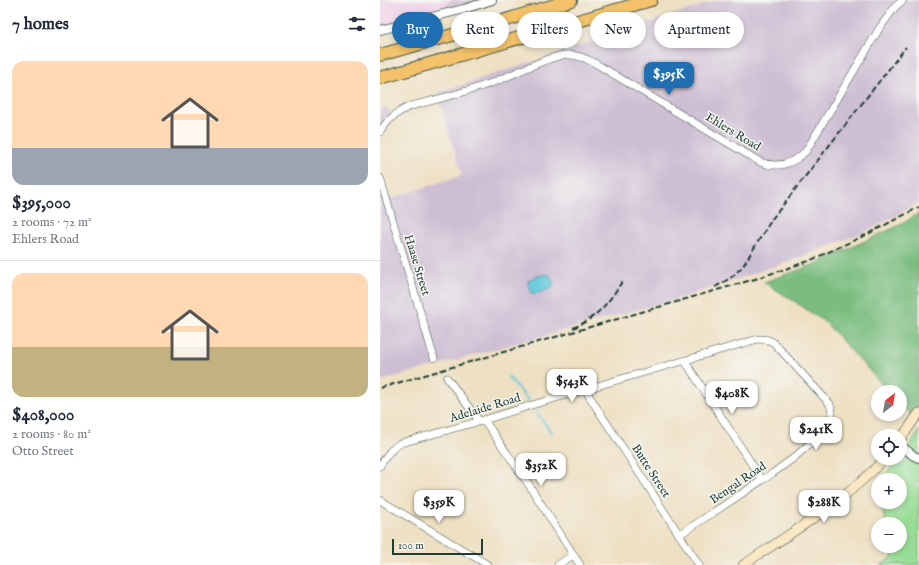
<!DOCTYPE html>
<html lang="en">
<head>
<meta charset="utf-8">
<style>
	:root { --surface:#fff; --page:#f2f2f3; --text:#1f2937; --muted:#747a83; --line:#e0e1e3; --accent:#1f6fb2 }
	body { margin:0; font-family:"IM FELL English",serif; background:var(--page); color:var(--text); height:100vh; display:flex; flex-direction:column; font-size:15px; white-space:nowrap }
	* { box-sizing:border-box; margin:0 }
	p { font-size:13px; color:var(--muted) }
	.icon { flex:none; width:22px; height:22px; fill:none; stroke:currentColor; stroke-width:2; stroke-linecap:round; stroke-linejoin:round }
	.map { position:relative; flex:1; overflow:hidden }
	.sheet { display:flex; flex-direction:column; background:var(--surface); width:380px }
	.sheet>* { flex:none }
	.guide { position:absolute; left:12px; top:12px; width:380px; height:36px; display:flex; gap:8px }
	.needle { width:26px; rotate:31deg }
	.buttons { position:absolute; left:491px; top:385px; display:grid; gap:8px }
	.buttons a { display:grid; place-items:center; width:36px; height:36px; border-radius:50%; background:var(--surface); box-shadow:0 2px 6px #0003; font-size:20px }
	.scale { position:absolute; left:12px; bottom:10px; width:91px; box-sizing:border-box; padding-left:4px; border:2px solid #1f3d34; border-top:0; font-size:11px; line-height:14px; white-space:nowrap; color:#1f3d34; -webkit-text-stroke:3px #f6f6f2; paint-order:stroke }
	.price { position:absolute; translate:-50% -34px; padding:0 9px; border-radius:8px; background:#fff; color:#222; font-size:13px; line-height:26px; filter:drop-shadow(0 1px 2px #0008) }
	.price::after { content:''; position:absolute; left:50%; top:24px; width:12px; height:9px; margin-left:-6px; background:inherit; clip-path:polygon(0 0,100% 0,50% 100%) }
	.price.current { background:var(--accent); color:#fff }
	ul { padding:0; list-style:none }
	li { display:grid; align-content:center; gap:8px; height:212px; padding:0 12px }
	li+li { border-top:1px solid var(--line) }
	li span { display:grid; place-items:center; height:124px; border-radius:12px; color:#555 }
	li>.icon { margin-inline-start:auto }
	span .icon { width:72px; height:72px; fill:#fffc; stroke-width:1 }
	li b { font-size:17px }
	h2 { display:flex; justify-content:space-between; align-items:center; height:48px; padding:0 12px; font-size:17px }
	.pill { padding:0 14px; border-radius:18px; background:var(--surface); box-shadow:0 2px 6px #0003; font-size:14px; line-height:36px }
	.pill.current { background:var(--accent); color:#fff }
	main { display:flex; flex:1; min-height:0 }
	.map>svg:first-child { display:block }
</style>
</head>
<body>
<main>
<section class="sheet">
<h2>7 homes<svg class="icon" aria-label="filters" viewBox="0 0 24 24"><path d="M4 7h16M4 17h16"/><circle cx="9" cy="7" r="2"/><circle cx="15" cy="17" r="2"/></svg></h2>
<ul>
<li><span style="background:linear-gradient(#ffd9b3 70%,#9aa5b1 0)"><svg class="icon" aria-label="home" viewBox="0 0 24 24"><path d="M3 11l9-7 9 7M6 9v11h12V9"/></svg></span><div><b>$395,000</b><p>2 rooms · 72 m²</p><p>Ehlers Road</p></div></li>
<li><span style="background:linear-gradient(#ffd9b3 60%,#c2b280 0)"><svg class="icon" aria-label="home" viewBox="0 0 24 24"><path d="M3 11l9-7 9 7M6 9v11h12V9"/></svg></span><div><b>$408,000</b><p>2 rooms · 80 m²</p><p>Otto Street</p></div></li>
</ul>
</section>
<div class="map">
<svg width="539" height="565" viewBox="0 0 539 565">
	<rect width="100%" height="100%" fill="#f6f6f2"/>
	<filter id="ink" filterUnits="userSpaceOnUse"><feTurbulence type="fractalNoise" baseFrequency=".025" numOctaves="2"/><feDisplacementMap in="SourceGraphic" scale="8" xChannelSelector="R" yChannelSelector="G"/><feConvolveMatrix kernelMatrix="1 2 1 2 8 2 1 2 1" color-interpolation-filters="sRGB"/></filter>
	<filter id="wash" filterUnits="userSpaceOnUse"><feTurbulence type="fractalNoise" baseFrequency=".012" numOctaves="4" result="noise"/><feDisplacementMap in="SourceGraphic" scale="16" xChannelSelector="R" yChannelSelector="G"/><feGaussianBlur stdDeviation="0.9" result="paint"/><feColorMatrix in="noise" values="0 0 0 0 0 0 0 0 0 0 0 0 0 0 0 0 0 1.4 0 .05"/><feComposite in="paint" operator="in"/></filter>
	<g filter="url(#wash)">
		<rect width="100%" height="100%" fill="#eee0c2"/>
		<polygon fill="#efd0e7" points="0,0 70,0 64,10 0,26"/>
		<g fill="#cdbed3">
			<polygon points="70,0 96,0 64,10"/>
			<polygon points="338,0 539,0 539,202 494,228 416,259 307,296 0,381 0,191 3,201 82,175 57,93"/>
			<polygon points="6,107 11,112 0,126 0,109"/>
		</g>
		<polygon fill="#99de96" stroke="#5c8e65" points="539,430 539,565 501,565 513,557 511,546 520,546 520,524 506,524 501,502 520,502 520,480 499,480 518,461 531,444"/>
		<polygon fill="#7abd7f" stroke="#4c7d5a" points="539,213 539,400 535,410 531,415 520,404 520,392 509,392 445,322 417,303 384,282 433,265 522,224"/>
		<path fill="#5fc8da" stroke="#3f8287" d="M 168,274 C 172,277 174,283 173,288 L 155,294 L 152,293 L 148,284 L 148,281 C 154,276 161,275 168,274 Z"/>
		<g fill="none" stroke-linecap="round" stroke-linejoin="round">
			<g stroke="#5fc8da" stroke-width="2">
				<polyline points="128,377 149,401"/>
				<polyline points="155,411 172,433"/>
			</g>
		</g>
	</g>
	<g filter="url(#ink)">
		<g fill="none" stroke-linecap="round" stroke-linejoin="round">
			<g stroke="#3e5549" stroke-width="8">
				<g id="minor">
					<path d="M 0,132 C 8,119 17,112 31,106 C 59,99 87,92 114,82 C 127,77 139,71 151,66 C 161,62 172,57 183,55 C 194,54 203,57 213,62 L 380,162 C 398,169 413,164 426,151 L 499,29 L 515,7 L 523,0"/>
					<polyline points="0,178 54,358"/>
					<polyline points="305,361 382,480"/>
					<polyline points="67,378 100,422"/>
					<polyline points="206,389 209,396 319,565"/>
					<polyline points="104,420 149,485 200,565"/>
					<path d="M 0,466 C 6,456 11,448 21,443 L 104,420 L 152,405 L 378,339 C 384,339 389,339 394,343 L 450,404 L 452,413 L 451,422 L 449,426 L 415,457 L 393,473 L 299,535"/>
					<polyline points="0,500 108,565"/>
					<polyline points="178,565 193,555"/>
				</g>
			</g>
			<g stroke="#3e5549" stroke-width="10">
				<g id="tertiary">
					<polyline points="0,30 84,9 112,0"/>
					<polyline points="520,445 534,456 539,458"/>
				</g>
			</g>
			<g stroke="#3e5549" stroke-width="10">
				<g id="secondary">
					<polyline points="520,440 539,413"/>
					<path d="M 363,565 C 412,532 465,502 505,458"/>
				</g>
			</g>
			<g stroke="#3e5549" stroke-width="14">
				<g id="motorway">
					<polyline points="0,55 116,23 191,0"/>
					<polyline points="0,78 271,0"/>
				</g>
			</g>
			<use href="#minor" stroke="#fff" stroke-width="7"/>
			<use href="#tertiary" stroke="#fff" stroke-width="8"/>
			<use href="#secondary" stroke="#fae7c3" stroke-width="9"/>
			<use href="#motorway" stroke="#f3c26a" stroke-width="12"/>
			<g stroke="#1f3d34" stroke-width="2" stroke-dasharray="6 3" stroke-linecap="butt">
				<polyline points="335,287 344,282 353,276 363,266 392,219 526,47"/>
				<path d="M 193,328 C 217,318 230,301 243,280"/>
				<polyline points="0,388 375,279 429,261 488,234 539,207"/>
			</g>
		</g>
	</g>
	<g text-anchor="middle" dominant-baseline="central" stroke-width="3" stroke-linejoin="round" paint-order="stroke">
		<g font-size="12" fill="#1f3d34" stroke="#f6f6f2">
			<text transform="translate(353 132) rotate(31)">Ehlers Road</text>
			<text transform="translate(37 265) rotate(73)">Haase Street</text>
			<text transform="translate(105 408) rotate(-17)">Adelaide Road</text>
			<text transform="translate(271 471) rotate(57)">Butte Street</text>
			<text transform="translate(358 483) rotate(-34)">Bengal Road</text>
		</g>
	</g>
</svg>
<div class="buttons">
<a><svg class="needle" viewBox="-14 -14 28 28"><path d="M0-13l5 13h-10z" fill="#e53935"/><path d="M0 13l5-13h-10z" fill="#747a83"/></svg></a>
<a><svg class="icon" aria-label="locate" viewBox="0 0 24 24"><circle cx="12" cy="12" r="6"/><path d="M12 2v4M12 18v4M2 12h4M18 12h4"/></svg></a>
<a>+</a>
<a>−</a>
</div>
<div class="scale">100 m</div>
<b class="price current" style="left:289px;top:96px">$395K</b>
<b class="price" style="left:192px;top:403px">$543K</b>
<b class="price" style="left:352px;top:415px">$408K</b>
<b class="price" style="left:436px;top:451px">$241K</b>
<b class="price" style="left:161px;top:487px">$352K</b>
<b class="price" style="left:59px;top:524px">$359K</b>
<b class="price" style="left:444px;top:524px">$288K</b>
<div class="guide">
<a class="pill current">Buy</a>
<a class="pill">Rent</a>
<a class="pill">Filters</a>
<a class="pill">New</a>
<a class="pill">Apartment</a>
</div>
</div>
</main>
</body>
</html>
